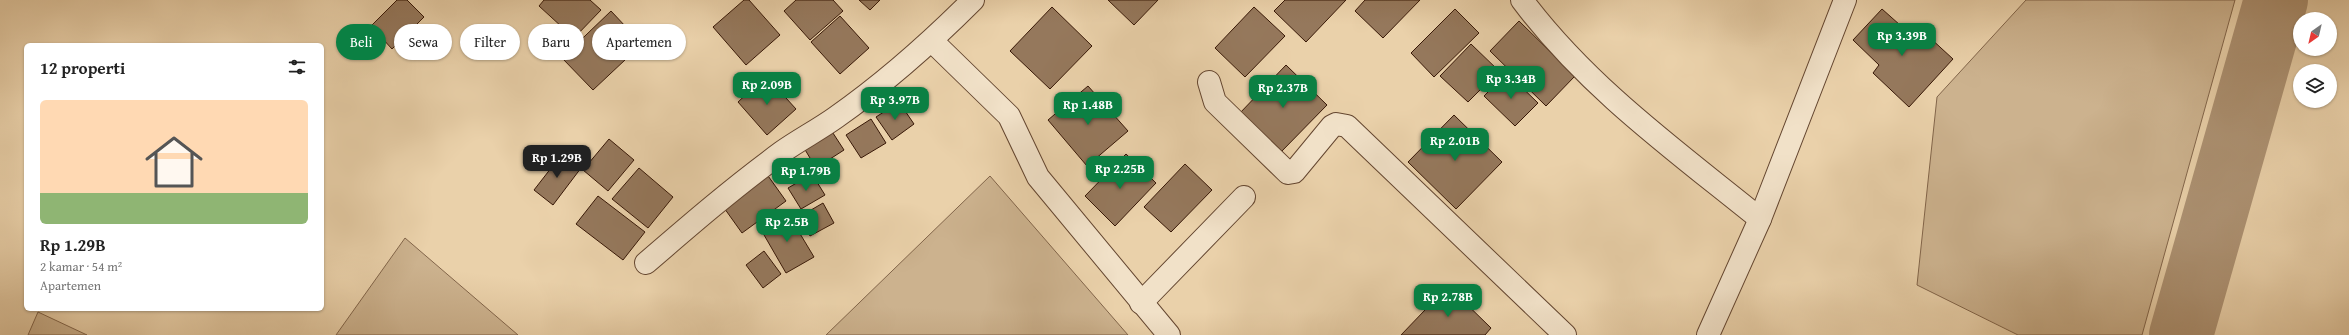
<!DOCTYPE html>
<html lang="id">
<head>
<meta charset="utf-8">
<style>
	:root { --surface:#fff; --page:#f2f2f2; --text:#222; --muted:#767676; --line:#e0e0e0; --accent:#0b8043 }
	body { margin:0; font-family:"Gentium Book Plus",serif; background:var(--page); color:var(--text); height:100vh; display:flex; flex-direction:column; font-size:15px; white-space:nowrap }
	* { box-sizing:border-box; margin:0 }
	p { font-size:13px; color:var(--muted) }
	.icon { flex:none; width:22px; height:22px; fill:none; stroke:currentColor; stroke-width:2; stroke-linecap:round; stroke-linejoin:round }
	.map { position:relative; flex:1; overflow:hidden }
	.details { position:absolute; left:24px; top:43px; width:300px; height:268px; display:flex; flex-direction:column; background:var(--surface); border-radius:6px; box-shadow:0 1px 3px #0004 }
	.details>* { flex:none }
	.guide { position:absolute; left:336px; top:24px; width:380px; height:36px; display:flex; gap:8px }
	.needle { width:26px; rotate:214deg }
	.fabs { position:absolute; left:2293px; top:12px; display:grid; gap:8px }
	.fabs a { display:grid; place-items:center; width:44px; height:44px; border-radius:50%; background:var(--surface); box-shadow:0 1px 3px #0004; font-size:20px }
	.price { position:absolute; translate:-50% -34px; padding:0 9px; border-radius:8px; background:var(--accent); color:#fff; font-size:13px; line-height:26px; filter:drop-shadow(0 1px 2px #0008) }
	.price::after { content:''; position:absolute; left:50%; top:24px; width:12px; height:9px; margin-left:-6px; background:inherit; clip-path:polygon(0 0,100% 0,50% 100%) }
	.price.active { background:#222; color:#fff }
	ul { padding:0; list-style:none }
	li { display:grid; align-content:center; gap:8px; height:212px; padding:0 16px }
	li+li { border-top:1px solid var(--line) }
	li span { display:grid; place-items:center; height:124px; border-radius:6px; color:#555 }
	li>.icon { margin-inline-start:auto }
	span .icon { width:72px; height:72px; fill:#fffc; stroke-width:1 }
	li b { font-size:17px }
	h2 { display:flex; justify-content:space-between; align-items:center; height:48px; padding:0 16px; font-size:17px }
	.chip { padding:0 14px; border-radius:18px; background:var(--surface); box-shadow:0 1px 3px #0004; font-size:14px; line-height:36px }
	.chip.active { background:var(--accent); color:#fff }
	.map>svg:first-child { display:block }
</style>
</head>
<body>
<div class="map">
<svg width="2349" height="335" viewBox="0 0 2349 335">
	<rect width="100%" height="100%" fill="#ead1aa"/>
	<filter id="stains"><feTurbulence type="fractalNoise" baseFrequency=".005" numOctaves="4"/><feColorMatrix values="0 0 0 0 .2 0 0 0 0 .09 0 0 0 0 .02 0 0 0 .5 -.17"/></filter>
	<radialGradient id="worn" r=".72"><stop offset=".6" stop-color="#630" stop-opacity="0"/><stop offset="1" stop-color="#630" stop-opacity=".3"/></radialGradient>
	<g fill="#ccb28e" stroke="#82654a">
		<polygon points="2026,0 2235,0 2142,335 2018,335 1917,285 1937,97"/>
		<polygon points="990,176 1128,335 826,335"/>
		<polygon points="405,238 518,335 336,335"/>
		<polygon points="38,312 87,335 28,335"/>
	</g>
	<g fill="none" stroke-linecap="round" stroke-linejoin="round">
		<polyline stroke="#ad9273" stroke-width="64" points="2181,335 2276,0"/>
	</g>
	<g fill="#95785c" stroke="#381807">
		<polygon points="397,0 407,0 424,17 392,49 371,26"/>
		<polygon points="544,0 590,0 601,10 574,38 539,6"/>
		<polygon points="744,0 749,0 780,35 746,65 713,27"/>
		<polygon points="796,0 833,0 843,11 810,40 784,11"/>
		<polygon points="859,0 880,0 870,10"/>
		<polygon points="1108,0 1158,0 1134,25"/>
		<polygon points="1285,0 1346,0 1306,42 1274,11"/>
		<polygon points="1365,0 1420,0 1383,38 1355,11"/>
		<polygon points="1052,7 1092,46 1050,89 1010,51"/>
		<polygon points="1254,7 1285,36 1245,77 1215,48"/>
		<polygon points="1455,9 1479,33 1434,77 1411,53"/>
		<polygon points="1882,9 1909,33 1916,25 1953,59 1909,107 1873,73 1879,65 1853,40"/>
		<polygon points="611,11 642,44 593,90 562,58"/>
		<polygon points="840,16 869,48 840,74 811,42"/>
		<polygon points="1519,21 1575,76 1546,106 1490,51"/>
		<polygon points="1471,44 1499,71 1468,102 1440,76"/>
		<polygon points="1286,65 1327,105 1280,153 1239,114"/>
		<polygon points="1507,73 1538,103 1515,126 1484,96"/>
		<polygon points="766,76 796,109 767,135 738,102"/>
		<polygon points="1088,86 1128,131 1087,166 1048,120"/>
		<polygon points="899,102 914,124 892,140 876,117"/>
		<polygon points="1454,115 1502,162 1456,209 1408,162"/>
		<polygon points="871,119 886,143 861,158 846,135"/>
		<polygon points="831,130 844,150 816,168 804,148"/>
		<polygon points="609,139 634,160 608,191 583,170"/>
		<polygon points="562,154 581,168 553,205 534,190"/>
		<polygon points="1126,154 1156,183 1115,226 1085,196"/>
		<polygon points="1185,164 1212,190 1171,232 1144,207"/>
		<polygon points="639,168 673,197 648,228 612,199"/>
		<polygon points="766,173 786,201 742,233 722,205"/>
		<polygon points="812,174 825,195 801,209 788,188"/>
		<polygon points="598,196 645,232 623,260 576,224"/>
		<polygon points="823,203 834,223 810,236 799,217"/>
		<polygon points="787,212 814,257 786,273 760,228"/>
		<polygon points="764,251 781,274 763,288 746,265"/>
		<polygon points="1448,286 1491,328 1485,335 1401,335"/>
	</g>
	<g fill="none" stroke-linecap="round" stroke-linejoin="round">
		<g stroke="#644630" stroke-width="24">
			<g id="minor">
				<path d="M 1522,0 C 1587,87 1676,151 1760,219"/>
				<polyline points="932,41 1009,116 1038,177 1169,335"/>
				<polyline points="1209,82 1215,102 1288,173 1294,172 1332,126 1336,124 1347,126 1565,335"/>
				<path d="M 646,263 C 690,225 734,187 782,152 C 799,140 818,130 835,118 C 885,83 930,43 973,0"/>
				<polyline points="1141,303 1244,197"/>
			</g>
		</g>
		<g stroke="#644630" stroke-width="24">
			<polyline id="tertiary" points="1708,335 1760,219 1845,0"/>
		</g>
		<use href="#minor" stroke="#f1e1c8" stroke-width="22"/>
		<use href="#tertiary" stroke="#f1e1c8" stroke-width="22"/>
	</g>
	<rect width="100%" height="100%" filter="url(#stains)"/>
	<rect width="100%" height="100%" fill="url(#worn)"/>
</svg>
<div class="fabs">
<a><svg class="needle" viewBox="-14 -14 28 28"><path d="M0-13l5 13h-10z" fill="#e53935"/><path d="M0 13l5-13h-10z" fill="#767676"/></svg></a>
<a><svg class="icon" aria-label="layers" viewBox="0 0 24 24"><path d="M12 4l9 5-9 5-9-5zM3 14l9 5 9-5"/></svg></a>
</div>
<b class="price" style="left:1902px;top:57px">Rp 3.39B</b>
<b class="price" style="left:1511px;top:100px">Rp 3.34B</b>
<b class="price" style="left:767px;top:106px">Rp 2.09B</b>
<b class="price" style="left:1283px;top:109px">Rp 2.37B</b>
<b class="price" style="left:895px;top:121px">Rp 3.97B</b>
<b class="price" style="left:1088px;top:126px">Rp 1.48B</b>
<b class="price" style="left:1455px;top:162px">Rp 2.01B</b>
<b class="price active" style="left:557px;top:179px">Rp 1.29B</b>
<b class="price" style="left:1120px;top:190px">Rp 2.25B</b>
<b class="price" style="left:806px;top:192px">Rp 1.79B</b>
<b class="price" style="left:787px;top:243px">Rp 2.5B</b>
<b class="price" style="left:1448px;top:318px">Rp 2.78B</b>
<div class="guide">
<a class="chip active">Beli</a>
<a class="chip">Sewa</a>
<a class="chip">Filter</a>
<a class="chip">Baru</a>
<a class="chip">Apartemen</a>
</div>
<section class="details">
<h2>12 properti<svg class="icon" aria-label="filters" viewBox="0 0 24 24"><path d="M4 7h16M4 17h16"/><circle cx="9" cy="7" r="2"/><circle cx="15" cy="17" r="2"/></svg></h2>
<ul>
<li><span style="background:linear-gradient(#ffd9b3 75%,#8fb573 0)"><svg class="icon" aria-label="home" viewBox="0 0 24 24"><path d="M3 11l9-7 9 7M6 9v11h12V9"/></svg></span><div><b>Rp 1.29B</b><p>2 kamar · 54 m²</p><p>Apartemen</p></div></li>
</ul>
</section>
</div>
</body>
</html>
